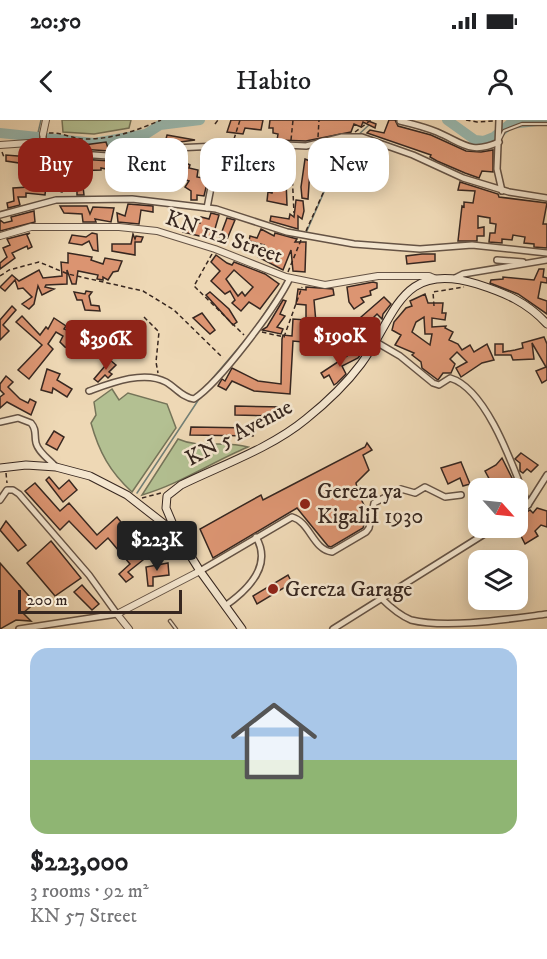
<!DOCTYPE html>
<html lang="en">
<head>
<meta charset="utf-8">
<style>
	:root { --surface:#fff; --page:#f2f2f2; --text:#202124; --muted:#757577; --line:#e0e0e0; --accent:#8f2418 }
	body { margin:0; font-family:"IM FELL DW Pica",serif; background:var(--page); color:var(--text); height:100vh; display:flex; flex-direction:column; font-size:22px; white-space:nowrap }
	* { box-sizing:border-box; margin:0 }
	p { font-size:20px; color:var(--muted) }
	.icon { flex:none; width:33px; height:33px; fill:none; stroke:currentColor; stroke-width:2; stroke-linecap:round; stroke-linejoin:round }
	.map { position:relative; height:509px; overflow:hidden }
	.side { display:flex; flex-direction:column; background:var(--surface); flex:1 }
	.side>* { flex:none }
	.banner { position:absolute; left:18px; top:18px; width:512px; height:54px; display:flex; gap:12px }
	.needle { width:39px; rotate:117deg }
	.controls { position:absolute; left:468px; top:358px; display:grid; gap:12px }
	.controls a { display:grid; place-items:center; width:60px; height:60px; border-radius:12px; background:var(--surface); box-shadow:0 3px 15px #0003; font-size:30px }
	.scale { position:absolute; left:18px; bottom:15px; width:164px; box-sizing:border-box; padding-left:6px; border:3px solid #372720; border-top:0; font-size:16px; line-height:21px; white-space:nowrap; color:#372720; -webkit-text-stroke:4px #f4e6cf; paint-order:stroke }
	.price { position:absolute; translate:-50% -51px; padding:0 14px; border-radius:6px; background:var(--accent); color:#fff; font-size:20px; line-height:39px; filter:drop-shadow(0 2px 3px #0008) }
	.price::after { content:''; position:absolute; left:50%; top:36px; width:18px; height:14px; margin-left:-9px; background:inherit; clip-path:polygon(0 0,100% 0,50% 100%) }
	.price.selected { background:#222; color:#fff }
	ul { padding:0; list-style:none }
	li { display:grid; align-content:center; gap:12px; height:318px; padding:0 30px }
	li+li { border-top:2px solid var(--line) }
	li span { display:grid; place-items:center; height:186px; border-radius:18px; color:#555 }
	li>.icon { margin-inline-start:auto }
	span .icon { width:108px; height:108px; fill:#fffc; stroke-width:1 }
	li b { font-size:26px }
	.tag { padding:0 21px; border-radius:18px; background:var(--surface); box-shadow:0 3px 15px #0003; font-size:21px; line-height:54px }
	.tag.selected { background:var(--accent); color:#fff }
	.status { display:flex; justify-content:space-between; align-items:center; height:42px; padding:0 30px; background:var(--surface); direction:ltr }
	.status svg { height:16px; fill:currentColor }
	header { display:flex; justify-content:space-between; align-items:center; height:78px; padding:0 30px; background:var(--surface); font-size:27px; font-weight:600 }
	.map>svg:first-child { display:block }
</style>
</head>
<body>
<div class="status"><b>20:50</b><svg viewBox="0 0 49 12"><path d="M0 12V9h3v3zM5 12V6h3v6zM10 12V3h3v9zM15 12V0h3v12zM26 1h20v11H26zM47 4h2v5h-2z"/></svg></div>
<header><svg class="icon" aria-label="back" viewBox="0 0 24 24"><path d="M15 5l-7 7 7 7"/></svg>Habito<svg class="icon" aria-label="person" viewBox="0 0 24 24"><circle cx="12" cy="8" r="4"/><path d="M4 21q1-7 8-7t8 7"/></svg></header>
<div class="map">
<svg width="547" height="509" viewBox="0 0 547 509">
	<rect width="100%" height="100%" fill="#eed8b5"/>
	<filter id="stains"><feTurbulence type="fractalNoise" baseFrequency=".00333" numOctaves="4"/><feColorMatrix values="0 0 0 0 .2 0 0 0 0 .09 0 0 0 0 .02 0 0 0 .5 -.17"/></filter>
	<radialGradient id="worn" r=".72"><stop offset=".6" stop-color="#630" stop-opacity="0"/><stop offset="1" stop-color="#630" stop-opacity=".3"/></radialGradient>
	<g fill="#b3c092" stroke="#757459" stroke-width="1.5">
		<polygon points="62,0 131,0 129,8 94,14 63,12"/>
		<path d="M 112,269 L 119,280 L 128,273 L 167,284 L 176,308 L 132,372 C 110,352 99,332 91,303 L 96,295 L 94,282 Z"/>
		<path d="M 178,319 C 200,329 223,320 248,327 C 212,342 180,364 142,375 Z"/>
	</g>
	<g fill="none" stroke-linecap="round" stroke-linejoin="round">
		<g stroke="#727f76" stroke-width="1.5">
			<polyline points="357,16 369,5"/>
			<polyline points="37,17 41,0"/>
			<polyline points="306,113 342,31 353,19"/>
			<polyline points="212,259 252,212 277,175"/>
			<polyline points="137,373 201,276"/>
		</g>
		<g stroke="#99b9b0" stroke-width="10">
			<polyline points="447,0 475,20 484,21 494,17 510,4 547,0"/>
			<polyline points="0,13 94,23 146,14 160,5 200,0"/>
		</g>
	</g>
	<g fill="#dc9572" stroke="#372720" stroke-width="1.5" fill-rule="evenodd">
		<polygon points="231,0 263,0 261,10 245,8 243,14 227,12"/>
		<polygon points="270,0 366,0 376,4 375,8 363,2 361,7 354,4 351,12 306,21 277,20 278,14 273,13 273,8 269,8"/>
		<polygon points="389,0 395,0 398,6 431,15 466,31 481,32 493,30 493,52 482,51 479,58 465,53 437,41 430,37 431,35 367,13 370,10 384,13"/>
		<polygon points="167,15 195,20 136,28 136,25 142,25 146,21 166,19"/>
		<polygon points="106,22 109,31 80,29 62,25 57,23 84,27 84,25"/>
		<polygon points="259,29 287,30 287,34 279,33 278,42 269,43 232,37 233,30 258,35"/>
		<polygon points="212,31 227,36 226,54 211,50"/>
		<polygon points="53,32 79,39 111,41 111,50 101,48 101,50 73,51 72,45 60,45 59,56 82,58 84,75 77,75 77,64 66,63 62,72 46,66 45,75 26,73 26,77 18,77 20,85 8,88 7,83 14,81 13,68 29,67 32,45 6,41 6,35 43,38 44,33"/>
		<polygon points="175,33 168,34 165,55 153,53 153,47 138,49 137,57 129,57 130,42 141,44 142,37"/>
		<polygon points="305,39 317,44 316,52 310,50 308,79 302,78 301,67"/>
		<polygon points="186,43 190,45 189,48 198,50 197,57 208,59 204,76 197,75 197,80 191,80 191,71 185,67 189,61 179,58"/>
		<polygon points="275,59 286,60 287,85 267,81 268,72 272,73"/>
		<polygon points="460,62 498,74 499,77 547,83 543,104 547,104 547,128 534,127 534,124 524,123 525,117 513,115 512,120 502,119 502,123 489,122 490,113 495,113 496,104 490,103 490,98 478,96 478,108 484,107 484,116 477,116 477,121 458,121 462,86 464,87 464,82 473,83 475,71 458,70"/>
		<polygon points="296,80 303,81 304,91 302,99 298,96 298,109 270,101 271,96 289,99 290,94 294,97"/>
		<polygon points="128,84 153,86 153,92 141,90 139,104 118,102 117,93 125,96"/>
		<polygon points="60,86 87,86 90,94 93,87 114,88 111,102 95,99 96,102 83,102 82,94 64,93"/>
		<polygon points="34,91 35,102 0,111 0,100 4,103 12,101 11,97"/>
		<polygon points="211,93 219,95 212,119 183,112 185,107 193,110 195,101 200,103 201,97 209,99"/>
		<polygon points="227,98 235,100 225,124 218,122"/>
		<polygon points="261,109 274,116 275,113 297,119 295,122 306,122 305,152 293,151 291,130 283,150 258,137 264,125 249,121 250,116 257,118"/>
		<polygon points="30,113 27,115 32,127 28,129 27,126 12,133 15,138 0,149 0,143 7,137 3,128 10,125 7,119"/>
		<polygon points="92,113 97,114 98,131 93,130 89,121 82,125 69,123 72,115 86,117"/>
		<polygon points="133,114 135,119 136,116 143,117 141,122 135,122 135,135 112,131 112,124 131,124"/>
		<polygon points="68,133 92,137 91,140 103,144 105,138 122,141 118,151 113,152 108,160 103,157 103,160 97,159 98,155 78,151 76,164 72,164 67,150 67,164 46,165 45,167 54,169 42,175 38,166 34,184 29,189 22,184 32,177 23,168 18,169 15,160 5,171 0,167 12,155 19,161 39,150 43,158 62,156 61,142 68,143"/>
		<polygon points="422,134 435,134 435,141 407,144 406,136"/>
		<path d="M 216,135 L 227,143 L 232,145 L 234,142 L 265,154 L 279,164 L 260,189 L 249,182 L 241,191 L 232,183 L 235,180 L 230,171 L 225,174 L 211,161 L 220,151 L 211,142 ZM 234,150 L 253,167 L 245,176 L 242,172 L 238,176 L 226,159 Z"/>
		<polygon points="539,149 544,149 543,157 547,158 547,163 541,162 538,178 547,181 547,194 518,174 490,163 491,160 503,159 503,157 534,160"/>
		<polygon points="373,162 377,163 377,168 370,171 371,175 361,178 364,182 354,189 349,182 347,167"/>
		<polygon points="306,167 333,169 334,175 314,180 317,214 329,210 333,216 311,224 307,209 303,222 293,221 290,274 254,271 232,261 226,270 218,266 222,259 225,261 232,248 258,261 281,264 282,219 283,215 292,216 293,199 306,200 306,185 296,184 298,169 306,170"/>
		<polygon points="86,171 92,172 89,176 91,185 99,186 100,191 85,190 82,180 77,180 74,172 85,174"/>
		<polygon points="210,172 229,189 237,202 233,205 206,175"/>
		<path d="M 425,174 L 428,183 L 443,183 L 442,193 L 446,193 L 445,200 L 432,198 L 432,207 L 446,206 L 445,208 L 453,212 L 449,220 L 458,224 L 462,230 L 470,225 L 474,232 L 487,224 L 494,240 L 482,243 L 461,257 L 456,248 L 467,242 L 457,232 L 450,239 L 455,244 L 451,253 L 443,253 L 438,260 L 422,248 L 421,242 L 412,235 L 414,233 L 395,225 L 401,215 L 392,210 L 394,202 L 406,188 L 412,186 L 410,181 ZM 424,197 L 425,214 L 432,214 L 430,225 L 412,212 L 416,202 Z"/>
		<polygon points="384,177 391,184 383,194 382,199 377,194 367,204 361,197"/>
		<polygon points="283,180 286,181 280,194 285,196 277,207 283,209 281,214 262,210 267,207"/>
		<polygon points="12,186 16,190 3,205 9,211 0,220 0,200"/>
		<polygon points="202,193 215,210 210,214 193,198"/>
		<polygon points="22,196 40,215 46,207 48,209 54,198 66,206 64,209 81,216 78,221 74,218 68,228 65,227 60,222 63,216 56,212 48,224 53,229 29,259 18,250 42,225 16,202"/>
		<polygon points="98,210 118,224 115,227 125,237 111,232 94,220"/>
		<polygon points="544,217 547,224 547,260 542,263 536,251 546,247 532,223 534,239 513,240 511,235 495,235 495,224 503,224 503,232 515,230 523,228 522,223"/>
		<polygon points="356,230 357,233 362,233 358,238 342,246 346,254 337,263 334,265 329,255 324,258 321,253"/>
		<polygon points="110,240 116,245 109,252 112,254 108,258 105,255 98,262 94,259"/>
		<polygon points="47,249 60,254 57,260 72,269 67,277 53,268 52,273 41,270"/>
		<polygon points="6,256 13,262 8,267 20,279 28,283 30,279 36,282 31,295 7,282 0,288 0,277 4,274 0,270 0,264"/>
		<polygon points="235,286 285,287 285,296 235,295"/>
		<polygon points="191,307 253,308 253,316 190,315"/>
		<polygon points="54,311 64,317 57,330 46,324"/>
		<polygon points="367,323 372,330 363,335 369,350 356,363 358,373 366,389 362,393 365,401 363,408 331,427 328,426 297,388 213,438 200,409 261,375 263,380 286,368 365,327"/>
		<polygon points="521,333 538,345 531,352 527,349 523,353 520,351 520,343 515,339"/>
		<polygon points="502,338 512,358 517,369 506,369 500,360 492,364 485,351 496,345"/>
		<polygon points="461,342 470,364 463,366 460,358 448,364 441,348"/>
		<polygon points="49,357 59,369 69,360 77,370 63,382 46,360"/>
		<polygon points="35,363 60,391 69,383 97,415 117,397 128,411 135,404 158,428 128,452 133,457 126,462 119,454 130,444 108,418 96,429 69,401 60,410 25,371"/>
		<polygon points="537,388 547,391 547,407 541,405 535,411 538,416 525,424 518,410 510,415 505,408 518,408 518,401 520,398 522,401 527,392 530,390 533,393"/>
		<polygon points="6,401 26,425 18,431 0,410"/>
		<polygon points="51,421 81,458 55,476 27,443"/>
		<polygon points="0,443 35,483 23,493 31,501 16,500 0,509"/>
		<polygon points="168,443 169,455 153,457 153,466 148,466 146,447"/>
		<polygon points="288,455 292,463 257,484 253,476"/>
		<polygon points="82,465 99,484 92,490 74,472"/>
	</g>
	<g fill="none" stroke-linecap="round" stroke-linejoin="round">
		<g stroke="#655345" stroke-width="4.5">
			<g id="service">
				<polyline points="500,19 504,11 522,4 547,4"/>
				<polyline points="170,501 176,509"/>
			</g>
		</g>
		<g stroke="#655345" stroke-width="8">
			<g id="minor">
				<polyline points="499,0 497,49 502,71"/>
				<path d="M 400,1 C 413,4 425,7 437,12 C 463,23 470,35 499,22"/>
				<polyline points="43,14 43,22 60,30 79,34 108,36 175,28 264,24 306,26 342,17 362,17 413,35 463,58 509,72 547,78"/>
				<polyline points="207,88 213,57 205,52 208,44 207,28"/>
				<polyline points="0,95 56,80 132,79 216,89 287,112 354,124 420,129 472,125 547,133"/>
				<polyline points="497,140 523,142"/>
				<polyline points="455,158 463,154 547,140"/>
				<path d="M 376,222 L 400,236 L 433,263 L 439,265 L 450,258 C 488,269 515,352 528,385"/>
				<path d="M 89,271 C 111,263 144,250 166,262 C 175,267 183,278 194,279 C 220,262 276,187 290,158"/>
				<path d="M 0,302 L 18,298 L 31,303 C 37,310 34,314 36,323 C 38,332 50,340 56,347"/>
				<polyline points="0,380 7,370 13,370 19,374 89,455 117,494 19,509"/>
				<polyline points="518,394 528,385 547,355"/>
				<path d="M 200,451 L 292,397 C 310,402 313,430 332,432 L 366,412 L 369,408 L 374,383 L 401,369 L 415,373 L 425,367 L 445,377 L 461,375"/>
				<path d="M 381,478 C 390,487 399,495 411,500 C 447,509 509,499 547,494"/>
				<path d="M 225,486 C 248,470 273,446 256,417"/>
				<polyline points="333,509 494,408"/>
			</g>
		</g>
		<g stroke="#655345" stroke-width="8">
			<g id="tertiary">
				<polyline points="43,14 46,0"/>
				<polyline points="0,25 43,22"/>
				<polyline points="0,116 31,107 119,107 157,111 215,129 286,157 325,165 378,156 429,156 436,159"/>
				<polyline points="129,509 117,494 200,451"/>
			</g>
		</g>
		<g stroke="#372720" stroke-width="9">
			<g id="secondary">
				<polyline points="0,348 26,345 56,347 90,356 127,375 177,414 200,451 242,509"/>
				<path d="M 177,414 L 166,388 L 167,376 L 181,365 C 222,345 271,328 306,299 C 326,283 346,264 361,244 C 396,197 399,140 477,164 C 505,173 527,182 547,204"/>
			</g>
		</g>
		<g stroke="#372720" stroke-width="1.5" stroke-dasharray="4.5 3" stroke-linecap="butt">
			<polyline points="466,0 477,2 494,1"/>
			<polyline points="215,4 218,0"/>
			<polyline points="355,12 371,0"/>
			<path d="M 49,13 C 60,12 71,18 82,19 C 110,20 136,11 161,0"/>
			<polyline points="318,17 319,0"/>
			<polyline points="234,19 240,0"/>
			<polyline points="291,20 293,0"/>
			<polyline points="291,31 294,93"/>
			<polyline points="2,32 4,37"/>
			<polyline points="306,111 346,22"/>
			<polyline points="212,134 194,166 244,215"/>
			<polyline points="288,152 301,120"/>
			<polyline points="0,156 9,150 39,142 68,154 143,171 174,190 223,238"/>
			<polyline points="434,186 433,172 464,167"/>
			<polyline points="144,197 159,212 156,242 158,253"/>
			<polyline points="262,212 284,217 302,167"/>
			<polyline points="6,353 7,363"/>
			<polyline points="142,378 161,373"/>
		</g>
		<use href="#service" stroke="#f4e6cf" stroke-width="2"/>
		<use href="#minor" stroke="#f4e6cf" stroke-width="5"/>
		<use href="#tertiary" stroke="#f4e6cf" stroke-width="6"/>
		<use href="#secondary" stroke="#f4e6cf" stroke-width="7"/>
	</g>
	<g fill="#8f2418" stroke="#f4e6cf" stroke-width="2">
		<circle cx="305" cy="384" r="6"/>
		<circle cx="273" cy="469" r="6"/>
	</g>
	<g text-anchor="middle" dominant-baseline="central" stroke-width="5" stroke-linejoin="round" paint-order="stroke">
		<g font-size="22" fill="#372720" stroke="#f4e6cf">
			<text transform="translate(224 117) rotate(19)">KN 112 Street</text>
			<text transform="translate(239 313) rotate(-28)">KN 5 Avenue</text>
		</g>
		<g font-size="22" fill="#372720" stroke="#f4e6cf" text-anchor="start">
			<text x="317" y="371">Gereza ya<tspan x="317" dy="25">KigaliI 1930</tspan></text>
			<text x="285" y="469">Gereza Garage</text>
		</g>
	</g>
	<rect width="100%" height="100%" filter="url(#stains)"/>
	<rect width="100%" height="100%" fill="url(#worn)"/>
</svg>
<div class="controls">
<a><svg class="needle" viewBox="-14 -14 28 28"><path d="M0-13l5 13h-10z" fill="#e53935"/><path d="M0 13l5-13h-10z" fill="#757577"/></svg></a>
<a><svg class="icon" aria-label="layers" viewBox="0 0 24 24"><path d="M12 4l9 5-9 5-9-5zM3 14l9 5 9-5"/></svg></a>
</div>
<div class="scale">200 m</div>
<b class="price" style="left:340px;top:248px">$190K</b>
<b class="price" style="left:106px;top:251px">$396K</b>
<b class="price selected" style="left:157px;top:452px">$223K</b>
<div class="banner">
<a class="tag selected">Buy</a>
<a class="tag">Rent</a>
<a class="tag">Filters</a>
<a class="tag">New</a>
</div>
</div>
<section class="side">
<ul>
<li><span style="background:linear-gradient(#a9c7e8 60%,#8fb573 0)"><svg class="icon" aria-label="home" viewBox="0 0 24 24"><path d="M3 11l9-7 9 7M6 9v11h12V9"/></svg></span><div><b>$223,000</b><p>3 rooms · 92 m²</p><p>KN 57 Street</p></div></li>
</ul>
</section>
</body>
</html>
